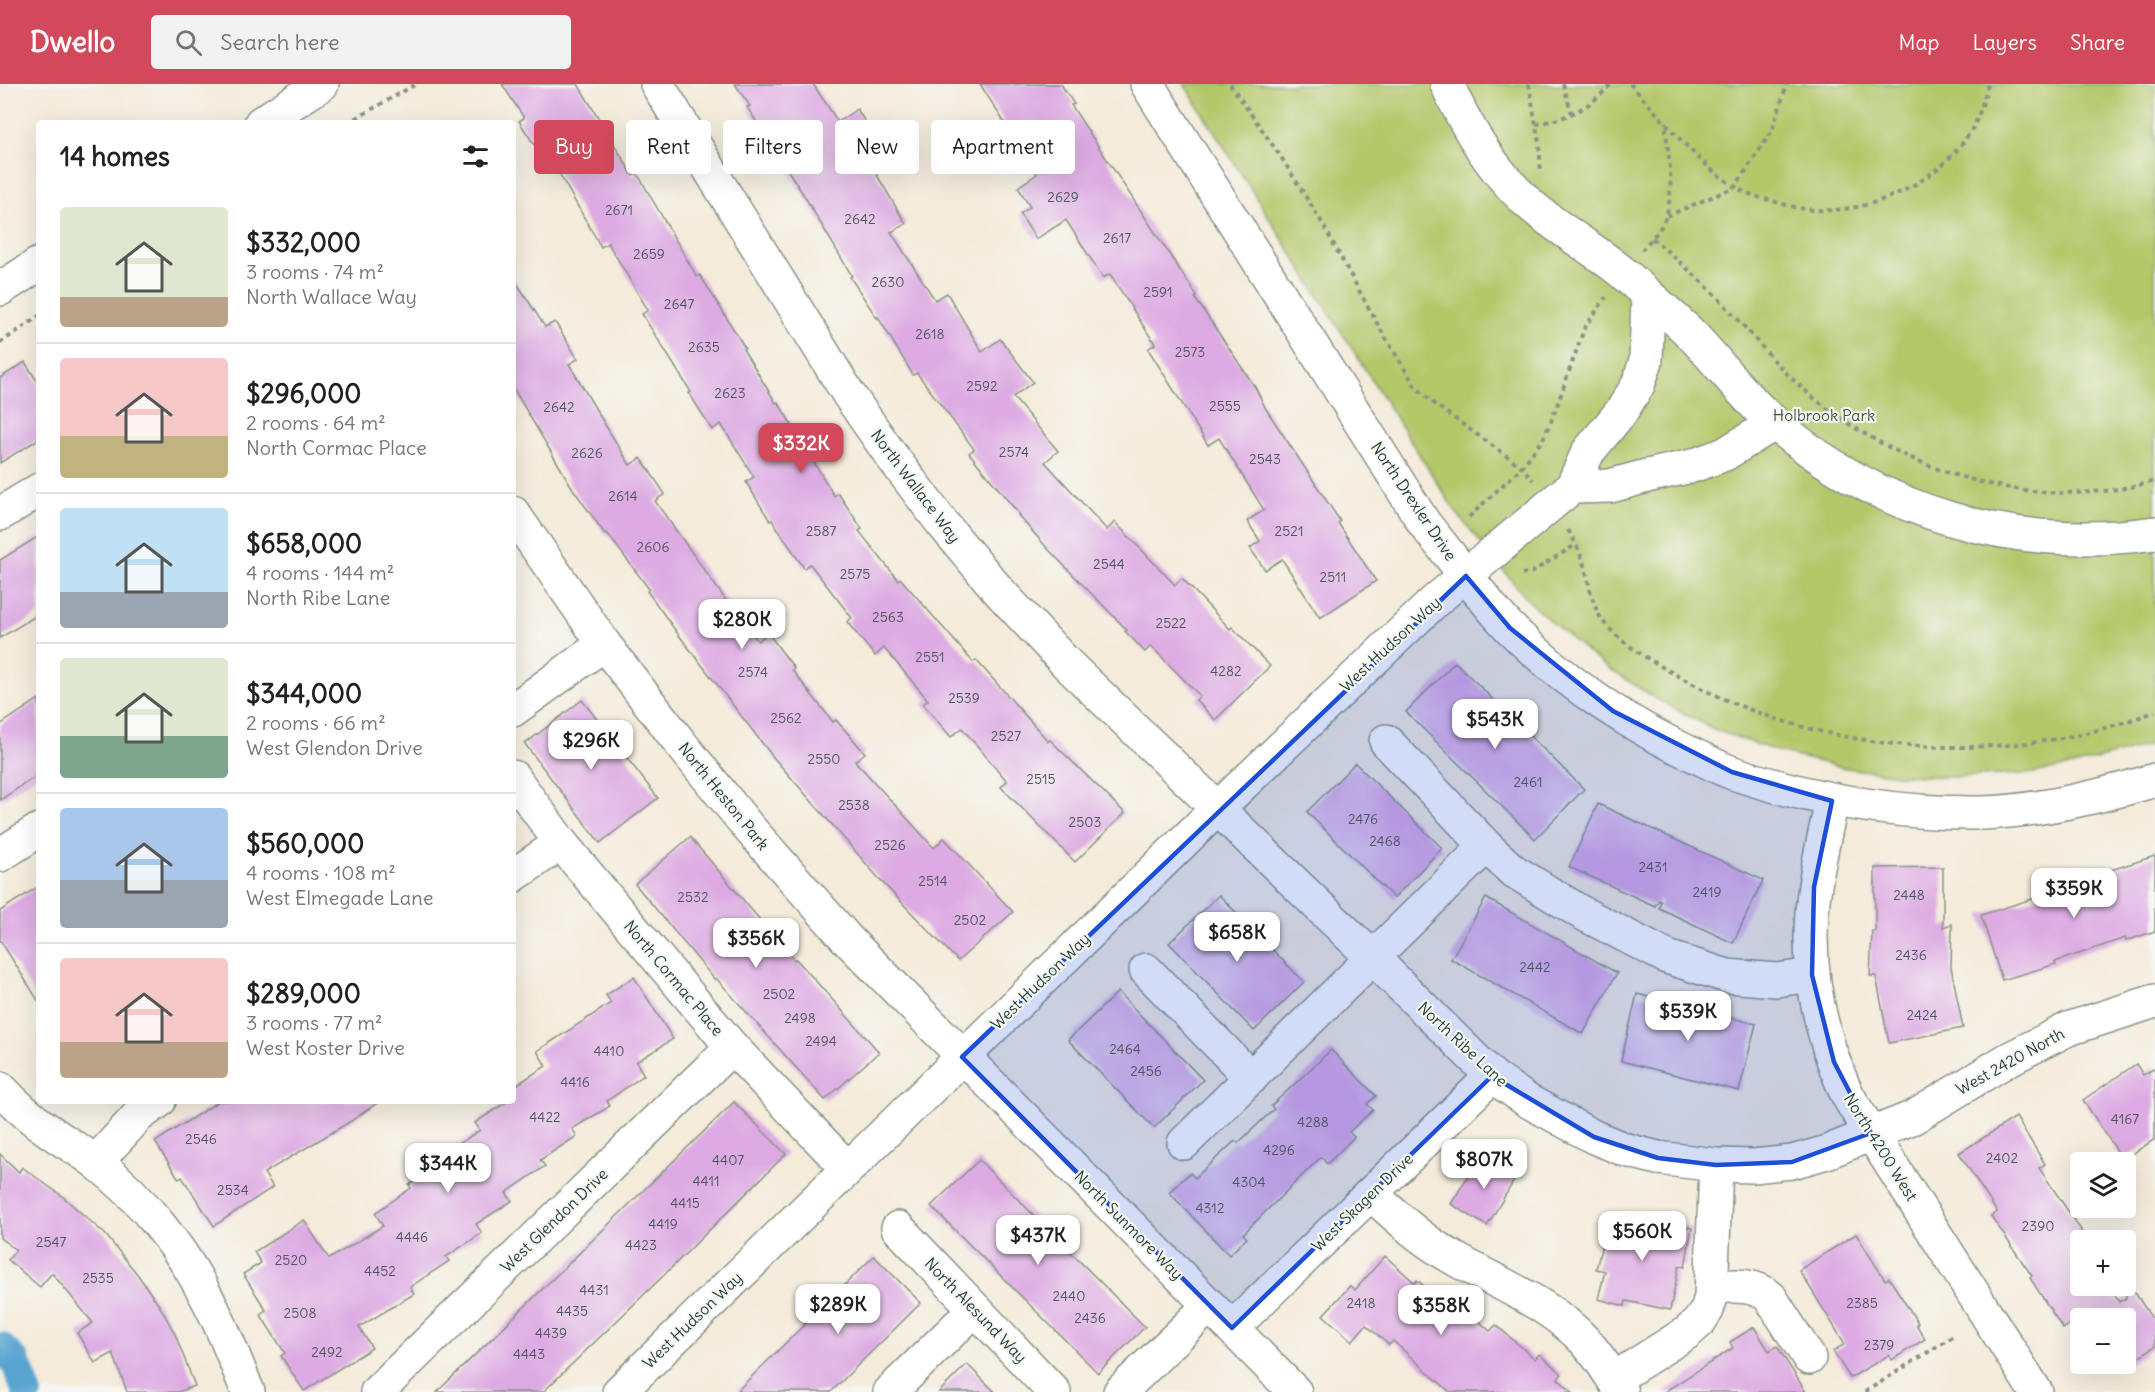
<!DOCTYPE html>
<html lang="en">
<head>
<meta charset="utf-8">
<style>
	:root { --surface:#fff; --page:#f2f2f2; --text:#202124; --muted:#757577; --line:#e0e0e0; --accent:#d1495b }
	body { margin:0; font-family:Delius,sans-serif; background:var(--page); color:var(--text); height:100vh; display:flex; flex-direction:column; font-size:22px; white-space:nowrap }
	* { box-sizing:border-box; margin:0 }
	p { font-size:20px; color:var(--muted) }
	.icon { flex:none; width:33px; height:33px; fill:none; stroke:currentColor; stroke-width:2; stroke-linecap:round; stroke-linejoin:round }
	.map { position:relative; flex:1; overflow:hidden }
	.sheet { position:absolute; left:36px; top:36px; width:480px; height:984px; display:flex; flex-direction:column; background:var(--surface); border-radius:6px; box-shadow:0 6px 24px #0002 }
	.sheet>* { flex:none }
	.top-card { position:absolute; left:534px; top:36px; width:570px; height:54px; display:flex; gap:12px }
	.fabs { position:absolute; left:2070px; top:1068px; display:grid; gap:12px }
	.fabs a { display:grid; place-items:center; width:66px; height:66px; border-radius:6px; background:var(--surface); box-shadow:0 6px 24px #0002; font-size:30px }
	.price { position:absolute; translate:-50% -51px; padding:0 14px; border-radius:12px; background:#fff; color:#222; font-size:20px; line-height:39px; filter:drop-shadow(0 2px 3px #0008) }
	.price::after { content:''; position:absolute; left:50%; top:36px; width:18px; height:14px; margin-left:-9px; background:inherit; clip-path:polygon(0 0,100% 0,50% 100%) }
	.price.active { background:var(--accent); color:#fff }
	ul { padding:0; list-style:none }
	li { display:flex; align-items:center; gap:18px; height:150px; padding:0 24px }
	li+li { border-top:2px solid var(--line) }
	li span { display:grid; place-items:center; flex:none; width:168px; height:120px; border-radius:6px; color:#555 }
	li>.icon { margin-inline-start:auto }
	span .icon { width:72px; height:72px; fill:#fffc; stroke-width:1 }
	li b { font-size:26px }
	h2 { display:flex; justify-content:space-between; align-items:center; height:72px; padding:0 24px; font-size:26px }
	.pill { padding:0 21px; border-radius:6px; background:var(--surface); box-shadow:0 6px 24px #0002; font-size:21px; line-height:54px }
	.pill.active { background:var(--accent); color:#fff }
	header { display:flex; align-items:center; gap:36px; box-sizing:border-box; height:84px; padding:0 30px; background:var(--accent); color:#fff }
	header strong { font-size:28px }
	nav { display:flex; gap:33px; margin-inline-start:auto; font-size:21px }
	.search { width:420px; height:54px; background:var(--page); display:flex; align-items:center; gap:15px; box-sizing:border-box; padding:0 21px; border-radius:6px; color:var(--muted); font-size:22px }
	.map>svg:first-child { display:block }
</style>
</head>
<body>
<header>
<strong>Dwello</strong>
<div class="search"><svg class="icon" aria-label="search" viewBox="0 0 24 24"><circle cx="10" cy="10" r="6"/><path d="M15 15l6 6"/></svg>Search here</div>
<nav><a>Map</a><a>Layers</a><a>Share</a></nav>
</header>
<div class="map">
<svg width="2155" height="1308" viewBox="0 0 2155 1308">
	<rect width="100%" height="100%" fill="#f6f6f2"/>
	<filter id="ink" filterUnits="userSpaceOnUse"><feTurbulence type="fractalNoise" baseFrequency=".0167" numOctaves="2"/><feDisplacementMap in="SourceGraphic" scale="12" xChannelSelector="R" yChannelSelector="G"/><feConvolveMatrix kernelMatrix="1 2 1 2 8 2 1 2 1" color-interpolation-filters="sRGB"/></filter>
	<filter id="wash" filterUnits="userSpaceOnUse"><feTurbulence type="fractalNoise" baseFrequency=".008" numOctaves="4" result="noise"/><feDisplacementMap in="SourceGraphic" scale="24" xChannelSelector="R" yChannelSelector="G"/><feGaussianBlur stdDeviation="1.35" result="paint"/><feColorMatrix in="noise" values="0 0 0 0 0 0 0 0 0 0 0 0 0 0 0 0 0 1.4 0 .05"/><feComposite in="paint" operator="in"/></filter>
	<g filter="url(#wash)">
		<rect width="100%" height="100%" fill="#f4ebda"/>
		<polygon fill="#b4c86b" stroke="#6a8250" stroke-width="1.5" points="1184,0 2155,0 2155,660 2073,682 2027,690 1952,693 1899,691 1846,684 1782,669 1716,646 1658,616 1603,581 1550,537 1525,513 1455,427"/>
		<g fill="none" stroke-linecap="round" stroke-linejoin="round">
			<polyline stroke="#58a4d1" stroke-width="30" points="0,1263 15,1277 27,1308"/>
		</g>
		<g id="blocks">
			<g fill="#ddaae3">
				<polygon points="502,0 578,0 633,92 637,89 697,193 700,191 718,220 745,264 743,265 776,319 778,318 834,412 838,409 862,445 859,447 898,496 900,494 973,578 976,576 1048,657 1050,656 1125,729 1075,778 1001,703 1007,697 962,644 951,653 923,620 928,616 884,564 875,572 847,538 852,534 810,480 804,484 772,436 770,437 746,398 754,393 721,340 712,346 689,309 691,308 642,230 648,226 608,159 601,163 548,70 542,73 519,37 524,34"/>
				<polygon points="735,0 813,0 838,38 857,25 886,71 871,81 906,140 891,148 935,216 947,209 982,268 1000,255 1033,298 1013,313 1058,367 1045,378 1107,446 1115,438 1175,501 1182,494 1230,545 1232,543 1270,582 1215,636 1196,616 1200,612 1151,562 1145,568 1125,547 1127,546 1048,465 1018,431 1019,430 969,369 974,365 917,289 913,291 878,233 877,234 850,193 852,192 805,113 747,23 750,22"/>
				<polygon points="980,0 1061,0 1074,20 1071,21 1197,212 1195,214 1255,303 1266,325 1340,437 1338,439 1376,497 1320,534 1282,475 1265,486 1250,464 1260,457 1247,437 1264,426 1219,354 1208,361 1148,265 1155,260 1110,190 1103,194 1066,136 1036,155 1020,130 1030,123 1018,103 1037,90"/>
				<polygon points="513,193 545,243 555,238 578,275 569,280 604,339 630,381 641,374 665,410 655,417 725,515 758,557 768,549 794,584 792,586 833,638 836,636 865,669 855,677 934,764 944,754 1013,828 958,877 882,798 773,673 678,550 647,507 649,505 607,449 605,450 573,405 513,304"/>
				<polygon points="25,278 39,300 39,355 0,379 0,294"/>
				<polygon points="39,452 39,530 0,554 0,476"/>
				<polygon points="1455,578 1584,705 1535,755 1406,628"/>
				<polygon points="39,615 39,690 0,716 0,641"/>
				<polygon points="582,616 658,714 600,759 525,660"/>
				<polygon points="1355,679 1442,764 1394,814 1307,728"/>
				<polygon points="1598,720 1763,796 1733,859 1659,824 1661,817 1659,816 1655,822 1569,783"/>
				<polygon points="690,753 794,876 796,875 879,968 825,1016 716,894 715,896 635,800"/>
				<polygon points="2155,772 2155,847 2126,857 2125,854 2055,878 2056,880 2002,896 1981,831 2042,812 2041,808"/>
				<polygon points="1943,783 1943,843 1952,840 1951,883 1963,944 1889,959 1876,892 1870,892 1872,847 1875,847 1875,784"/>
				<polygon points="39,802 39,918 0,856 0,827"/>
				<polygon points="1219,811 1304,898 1254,947 1169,859"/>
				<polygon points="1486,814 1617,889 1583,950 1451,875"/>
				<polygon points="634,893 673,955 636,978 644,991 607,1017 610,1022 572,1045 577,1052 540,1076 545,1082 506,1109 512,1117 476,1140 482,1149 446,1173 449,1177 410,1203 414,1210 359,1243 372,1264 304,1307 281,1272 285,1269 260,1230 266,1226 243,1190 261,1179 254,1168 304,1136 329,1175 383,1142 375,1129 411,1104 409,1101 447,1076 443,1070 480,1046 475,1039 508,1017 513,1017 513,1003 546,982 537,967 611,919 606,911"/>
				<polygon points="1118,908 1203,996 1154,1044 1068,956"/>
				<polygon points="1637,910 1756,940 1739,1007 1621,977"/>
				<polygon points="1331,966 1376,1012 1367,1020 1373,1026 1349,1048 1354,1053 1327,1080 1321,1073 1243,1150 1247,1154 1229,1171 1169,1108 1190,1089 1195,1094 1235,1057 1238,1059 1274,1025 1271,1022"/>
				<polygon points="2136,980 2143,991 2155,984 2155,1055 2123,1076 2083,1016"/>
				<polygon points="219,1017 380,1017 351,1037 264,1089 273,1103 214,1142 182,1093 179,1095 155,1058"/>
				<polygon points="734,1018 786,1070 657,1198 543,1308 437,1308"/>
				<polygon points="2016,1033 2045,1080 2039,1084 2081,1146 2080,1202 2109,1202 2119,1218 2126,1214 2126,1195 2155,1239 2155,1262 2126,1282 2126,1234 2079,1234 2063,1245 2030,1194 2032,1192 1991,1132 1997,1128 1959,1069"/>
				<polygon points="1483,1067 1502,1079 1499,1085 1515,1095 1487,1142 1451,1120"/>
				<polygon points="0,1070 19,1088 22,1083 62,1112 105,1150 138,1191 162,1226 175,1250 195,1302 178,1308 127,1308 113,1269 95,1279 77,1249 93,1239 52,1189 40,1203 8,1176 16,1166 0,1154"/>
				<polygon points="979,1076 1145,1243 1098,1289 931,1122"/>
				<polygon points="1623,1133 1654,1141 1655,1137 1692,1144 1685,1183 1679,1182 1670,1226 1626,1217 1625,1222 1598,1215 1605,1187 1596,1185 1608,1136 1621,1139"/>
				<polygon points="1856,1150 1885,1196 1889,1194 1918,1239 1916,1240 1925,1255 1892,1276 1889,1271 1850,1294 1833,1267 1845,1260 1799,1186"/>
				<polygon points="874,1172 921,1219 856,1283 831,1308 736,1308"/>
				<polygon points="1385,1172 1415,1199 1417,1196 1450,1225 1457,1218 1490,1247 1496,1241 1535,1275 1539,1270 1562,1290 1558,1295 1572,1308 1450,1308 1393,1257 1389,1261 1366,1241 1352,1257 1323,1231 1350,1202 1355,1206"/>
				<polygon points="1754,1243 1769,1267 1777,1262 1806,1308 1664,1308 1733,1264 1730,1258"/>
				<polygon points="967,1280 995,1308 939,1308"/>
			</g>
		</g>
	</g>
	<g filter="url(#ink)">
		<use href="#blocks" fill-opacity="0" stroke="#8a9487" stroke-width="1.5"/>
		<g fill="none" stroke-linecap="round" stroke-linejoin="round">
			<g stroke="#8a9487" stroke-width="36">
				<g id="minor">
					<polyline points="657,0 849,311 890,370 942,439 998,506 1066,579 1373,874 1492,992 1528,1017 1594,1053 1626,1066 1658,1074 1716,1081 1753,1082 1792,1078 1827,1068 1914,1033 2007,976 2068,945 2155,917"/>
					<path d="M 1147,0 L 1424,439 C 1438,457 1452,474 1466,492 C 1481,510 1494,528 1510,544 C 1564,598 1630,642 1700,674 C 1710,679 1721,685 1733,689 C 1813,716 1897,730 1982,729 C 2041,727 2099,713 2155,696"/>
					<path d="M 1447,0 C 1466,43 1490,83 1525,116 C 1557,146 1598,166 1630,195 C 1649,212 1669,229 1688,247 C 1717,276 1740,309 1771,336 C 1879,429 2014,469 2155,449"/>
					<polyline points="261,39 322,0"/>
					<polyline points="0,205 39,180"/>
					<polyline points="1572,403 1610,402 1647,392 1692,382 1725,370 1775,339"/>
					<polyline points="513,429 604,560 681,660 749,744 847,855 1295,1308"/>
					<polyline points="0,430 39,406"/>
					<polyline points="513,626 604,560"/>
					<polyline points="1386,657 1486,762 1512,786 1582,829 1667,873 1727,892 1777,896 1812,891"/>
					<polyline points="513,693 561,759 732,963 847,1084"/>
					<path d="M 1832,717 C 1826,745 1819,774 1815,802 C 1804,872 1817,942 1845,1006 C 1852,1021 1863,1035 1871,1049 L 2036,1308"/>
					<polyline points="0,771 39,746"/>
					<polyline points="513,792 561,759"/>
					<polyline points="1146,886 1251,994"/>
					<path d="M 0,1004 C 15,1020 30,1034 48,1046 C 64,1058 82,1067 97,1079 C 142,1114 180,1162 206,1212 C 223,1243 235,1276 248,1308"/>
					<polyline points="1184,1059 1486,762"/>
					<polyline points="96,1078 138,1032 159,1017"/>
					<path d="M 1371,1110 C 1396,1132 1420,1155 1450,1172 C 1495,1199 1547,1217 1584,1256 C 1599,1272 1610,1290 1621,1308"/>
					<polyline points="898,1144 1054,1308"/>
					<path d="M 1712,1203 C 1732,1202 1753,1199 1770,1213 L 1809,1274"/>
					<polyline points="1232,1244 1492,992"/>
					<polyline points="1614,1295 1688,1248 1699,1238 1707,1226 1711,1213 1716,1081"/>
					<polyline points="377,1308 732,963"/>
					<polyline points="619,1308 1218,724 1436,516 1572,403 1588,368 1621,328 1638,301 1646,277 1648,211"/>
					<polyline points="890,1308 975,1225"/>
					<polyline points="1120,1308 1209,1222"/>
				</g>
			</g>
			<g stroke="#8a9487" stroke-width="4" stroke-dasharray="4.5 4.5" stroke-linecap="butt">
				<polyline points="1230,0 1281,73 1321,137 1379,243 1415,302 1433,319 1522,383 1533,396"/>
				<polyline points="1529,0 1539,59 1541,89"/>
				<polyline points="1563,0 1572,31"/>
				<path d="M 1630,0 C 1661,33 1697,79 1735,103 C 1747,110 1760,114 1773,117 C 1786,121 1800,125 1814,126 C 1873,130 1939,98 1971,47 C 1979,34 1984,15 1988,0"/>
				<polyline points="348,39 416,0"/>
				<path d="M 1536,40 C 1567,35 1591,23 1611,0"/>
				<polyline points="1667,132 1735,103 1772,47 1787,0"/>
				<path d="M 1652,154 C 1680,178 1707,201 1732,229 C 1754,253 1775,280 1800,302 C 1894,386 2031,432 2155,397"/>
				<path d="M 1642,166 C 1650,156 1662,145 1666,132 C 1675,103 1668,68 1665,38"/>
				<polyline points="0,259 39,232"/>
				<polyline points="1469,433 1522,383 1543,355 1553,333 1584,245 1606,213"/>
				<path d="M 1568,446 C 1577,460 1582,473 1586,488 C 1591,507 1593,527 1607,542 C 1630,567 1664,584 1693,600 C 1808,660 1941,676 2068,653 C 2097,648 2127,637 2155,628"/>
				<polyline points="1522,490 1532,488 1577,460"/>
				<polyline points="1865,1308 1955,1251"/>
			</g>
			<use href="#minor" stroke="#fff" stroke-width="33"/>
		</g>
	</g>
	<path fill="#1d4ed8" fill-opacity="0.2" stroke="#1d4ed8" stroke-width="4.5" stroke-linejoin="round" d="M 1466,492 L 1510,544 L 1613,627 L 1732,688 L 1832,717 L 1814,803 L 1812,891 L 1834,978 L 1871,1049 L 1792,1078 L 1716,1081 L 1658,1074 L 1594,1053 L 1492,992 L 1232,1244 L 962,973 Z"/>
	<g text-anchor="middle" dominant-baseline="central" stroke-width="4.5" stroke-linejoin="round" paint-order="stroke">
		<g font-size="14" fill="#4e5860">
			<text x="1063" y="113">2629</text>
			<text x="619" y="126">2671</text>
			<text x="860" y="135">2642</text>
			<text x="1117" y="154">2617</text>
			<text x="649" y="170">2659</text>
			<text x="888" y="198">2630</text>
			<text x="1158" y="208">2591</text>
			<text x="679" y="220">2647</text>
			<text x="930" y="250">2618</text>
			<text x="704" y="263">2635</text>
			<text x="1190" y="268">2573</text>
			<text x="982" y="302">2592</text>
			<text x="730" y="309">2623</text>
			<text x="1225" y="322">2555</text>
			<text x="559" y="323">2642</text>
			<text x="1014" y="368">2574</text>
			<text x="587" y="369">2626</text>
			<text x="1265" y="375">2543</text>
			<text x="623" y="412">2614</text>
			<text x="821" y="447">2587</text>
			<text x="1289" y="447">2521</text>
			<text x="653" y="463">2606</text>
			<text x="1109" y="480">2544</text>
			<text x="855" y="490">2575</text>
			<text x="1333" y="493">2511</text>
			<text x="888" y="533">2563</text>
			<text x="1171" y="539">2522</text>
			<text x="930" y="573">2551</text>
			<text x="1226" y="587">4282</text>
			<text x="753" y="588">2574</text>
			<text x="964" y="614">2539</text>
			<text x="786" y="634">2562</text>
			<text x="1006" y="652">2527</text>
			<text x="824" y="675">2550</text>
			<text x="1041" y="695">2515</text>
			<text x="1528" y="698">2461</text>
			<text x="854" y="721">2538</text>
			<text x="1363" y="735">2476</text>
			<text x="1085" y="738">2503</text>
			<text x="1385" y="757">2468</text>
			<text x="890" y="761">2526</text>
			<text x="1653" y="783">2431</text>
			<text x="933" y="797">2514</text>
			<text x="1707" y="808">2419</text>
			<text x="1909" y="811">2448</text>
			<text x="693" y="813">2532</text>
			<text x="970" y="836">2502</text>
			<text x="1911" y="871">2436</text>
			<text x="1535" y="883">2442</text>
			<text x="779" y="910">2502</text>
			<text x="1922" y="931">2424</text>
			<text x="800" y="934">2498</text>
			<text x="821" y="957">2494</text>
			<text x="1125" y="965">2464</text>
			<text x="609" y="967">4410</text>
			<text x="1146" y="987">2456</text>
			<text x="575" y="998">4416</text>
			<text x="545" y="1033">4422</text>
			<text x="2125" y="1035">4167</text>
			<text x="1313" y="1038">4288</text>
			<text x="201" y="1055">2546</text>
			<text x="1279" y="1066">4296</text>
			<text x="2002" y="1074">2402</text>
			<text x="728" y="1076">4407</text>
			<text x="706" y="1097">4411</text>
			<text x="1249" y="1098">4304</text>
			<text x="233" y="1106">2534</text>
			<text x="685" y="1119">4415</text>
			<text x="1210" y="1124">4312</text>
			<text x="663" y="1140">4419</text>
			<text x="2038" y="1142">2390</text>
			<text x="412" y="1153">4446</text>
			<text x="51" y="1158">2547</text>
			<text x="641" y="1161">4423</text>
			<text x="291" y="1176">2520</text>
			<text x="380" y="1187">4452</text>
			<text x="98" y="1194">2535</text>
			<text x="594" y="1206">4431</text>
			<text x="1069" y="1212">2440</text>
			<text x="1361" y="1219">2418</text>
			<text x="1862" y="1219">2385</text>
			<text x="572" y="1227">4435</text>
			<text x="300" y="1229">2508</text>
			<text x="1090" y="1234">2436</text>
			<text x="551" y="1249">4439</text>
			<text x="1879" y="1261">2379</text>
			<text x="327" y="1268">2492</text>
			<text x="529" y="1270">4443</text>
		</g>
		<g font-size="16" fill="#3d593f" stroke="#f6f6f2">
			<text x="1824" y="331">Holbrook Park</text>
		</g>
		<g font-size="16" fill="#1f3d34" stroke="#f6f6f2">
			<text transform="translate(916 402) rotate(53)">North Wallace Way</text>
			<text transform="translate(1414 417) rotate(56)">North Drexler Drive</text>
			<text transform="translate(1390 560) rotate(-43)">West Hudson Way</text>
			<text transform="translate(724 712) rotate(51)">North Heston Park</text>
			<text transform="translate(674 894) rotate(50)">North Cormac Place</text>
			<text transform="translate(1040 897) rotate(-44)">West Hudson Way</text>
			<text transform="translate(1463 960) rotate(43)">North Ribe Lane</text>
			<text transform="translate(2010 977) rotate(-29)">West 2420 North</text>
			<text transform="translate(1881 1063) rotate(58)">North 4200 West</text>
			<text transform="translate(1362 1118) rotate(-44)">West Skagen Drive</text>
			<text transform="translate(554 1136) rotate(-44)">West Glendon Drive</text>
			<text transform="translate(1129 1141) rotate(45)">North Sunmore Way</text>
			<text transform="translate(976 1226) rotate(46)">North Alesund Way</text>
			<text transform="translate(692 1236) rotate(-44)">West Hudson Way</text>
		</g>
	</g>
</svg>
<div class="fabs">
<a><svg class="icon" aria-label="layers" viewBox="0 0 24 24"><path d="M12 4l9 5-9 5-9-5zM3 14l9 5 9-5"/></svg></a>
<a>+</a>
<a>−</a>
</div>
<b class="price active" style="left:801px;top:390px">$332K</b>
<b class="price" style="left:742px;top:566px">$280K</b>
<b class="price" style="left:1495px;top:666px">$543K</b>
<b class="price" style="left:591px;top:687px">$296K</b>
<b class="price" style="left:2074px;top:835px">$359K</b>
<b class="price" style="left:1237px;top:879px">$658K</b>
<b class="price" style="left:756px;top:885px">$356K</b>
<b class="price" style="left:1688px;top:958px">$539K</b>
<b class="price" style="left:1484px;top:1106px">$807K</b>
<b class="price" style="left:448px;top:1110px">$344K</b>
<b class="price" style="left:1642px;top:1178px">$560K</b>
<b class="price" style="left:1038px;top:1182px">$437K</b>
<b class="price" style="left:838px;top:1251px">$289K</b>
<b class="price" style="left:1441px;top:1252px">$358K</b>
<div class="top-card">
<a class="pill active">Buy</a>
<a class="pill">Rent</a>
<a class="pill">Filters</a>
<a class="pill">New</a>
<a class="pill">Apartment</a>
</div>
<section class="sheet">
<h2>14 homes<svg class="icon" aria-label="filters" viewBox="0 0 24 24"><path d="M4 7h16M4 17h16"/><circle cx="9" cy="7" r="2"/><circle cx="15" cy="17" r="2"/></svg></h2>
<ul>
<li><span style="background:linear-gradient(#dfe7d0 75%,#b9a48a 0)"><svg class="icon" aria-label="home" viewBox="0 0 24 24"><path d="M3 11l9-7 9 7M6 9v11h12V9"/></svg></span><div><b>$332,000</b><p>3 rooms · 74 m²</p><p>North Wallace Way</p></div></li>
<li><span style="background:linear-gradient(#f6c9c9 65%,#c2b280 0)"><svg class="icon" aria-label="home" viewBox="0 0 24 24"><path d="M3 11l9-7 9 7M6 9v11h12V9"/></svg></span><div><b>$296,000</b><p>2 rooms · 64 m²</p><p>North Cormac Place</p></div></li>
<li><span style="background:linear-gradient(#bfe0f5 70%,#9aa5b1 0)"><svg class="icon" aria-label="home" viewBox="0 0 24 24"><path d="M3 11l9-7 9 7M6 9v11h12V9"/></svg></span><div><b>$658,000</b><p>4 rooms · 144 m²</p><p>North Ribe Lane</p></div></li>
<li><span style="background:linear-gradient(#dfe7d0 65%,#7fa58c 0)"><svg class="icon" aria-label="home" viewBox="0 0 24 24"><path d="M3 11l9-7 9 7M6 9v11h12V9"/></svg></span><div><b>$344,000</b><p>2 rooms · 66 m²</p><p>West Glendon Drive</p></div></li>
<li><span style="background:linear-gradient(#a9c7e8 60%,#9aa5b1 0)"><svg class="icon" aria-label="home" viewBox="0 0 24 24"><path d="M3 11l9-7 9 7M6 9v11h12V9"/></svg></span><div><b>$560,000</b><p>4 rooms · 108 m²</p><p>West Elmegade Lane</p></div></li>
<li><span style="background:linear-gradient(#f6c9c9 70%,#b9a48a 0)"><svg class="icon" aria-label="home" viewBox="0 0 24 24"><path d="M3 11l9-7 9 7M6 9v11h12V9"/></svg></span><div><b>$289,000</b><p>3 rooms · 77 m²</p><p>West Koster Drive</p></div></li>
</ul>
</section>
</div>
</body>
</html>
